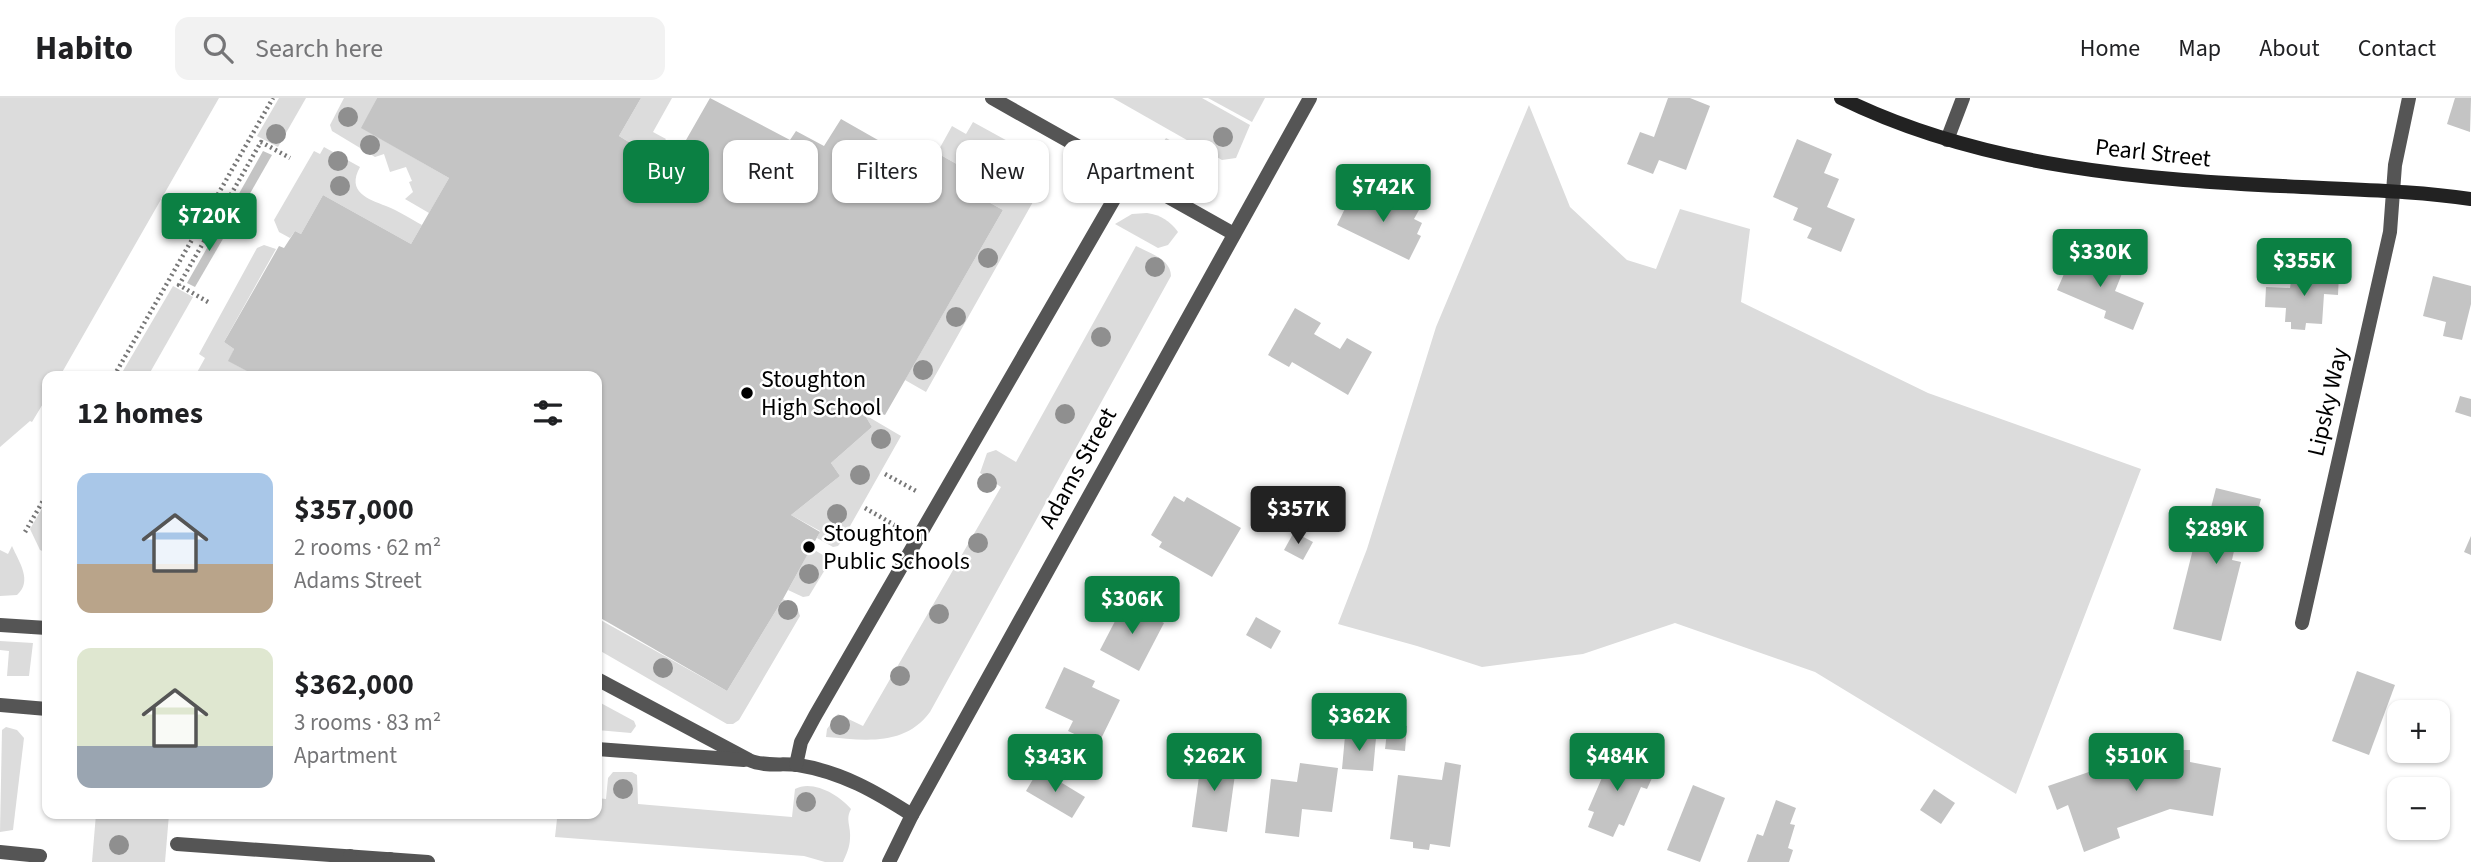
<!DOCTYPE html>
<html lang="en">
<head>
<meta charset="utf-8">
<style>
	:root { --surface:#fff; --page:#f2f2f2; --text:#202124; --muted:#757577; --line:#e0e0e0; --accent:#0b8043 }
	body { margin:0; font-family:"Source Sans 3",sans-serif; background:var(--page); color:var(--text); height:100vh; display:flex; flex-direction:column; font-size:26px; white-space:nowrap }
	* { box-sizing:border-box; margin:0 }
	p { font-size:23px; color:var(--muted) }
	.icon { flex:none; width:38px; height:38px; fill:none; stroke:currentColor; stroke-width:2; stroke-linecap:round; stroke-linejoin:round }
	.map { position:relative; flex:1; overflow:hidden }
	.side { position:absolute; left:42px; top:273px; width:560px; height:448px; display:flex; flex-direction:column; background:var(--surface); border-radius:14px; box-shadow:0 2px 5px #0004 }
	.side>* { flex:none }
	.guide { position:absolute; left:623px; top:42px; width:665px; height:63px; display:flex; gap:14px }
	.controls { position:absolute; left:2387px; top:602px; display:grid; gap:14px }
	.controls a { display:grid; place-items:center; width:63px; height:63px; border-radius:14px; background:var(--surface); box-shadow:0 2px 5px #0004; font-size:35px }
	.price { position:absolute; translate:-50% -60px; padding:0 16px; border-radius:7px; background:var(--accent); color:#fff; font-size:23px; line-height:46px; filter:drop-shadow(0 2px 4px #0008) }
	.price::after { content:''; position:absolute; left:50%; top:42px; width:21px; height:16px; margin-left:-10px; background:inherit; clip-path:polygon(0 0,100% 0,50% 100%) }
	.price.current { background:#222; color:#fff }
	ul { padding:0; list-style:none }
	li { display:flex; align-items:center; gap:21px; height:175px; padding:0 35px }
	li span { display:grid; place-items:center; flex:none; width:196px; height:140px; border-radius:14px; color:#555 }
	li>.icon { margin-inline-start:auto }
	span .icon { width:84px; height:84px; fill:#fffc; stroke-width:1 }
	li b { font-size:30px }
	h2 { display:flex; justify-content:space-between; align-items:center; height:84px; padding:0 35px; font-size:30px }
	.tag { padding:0 24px; border-radius:14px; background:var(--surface); box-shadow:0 2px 5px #0004; font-size:24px; line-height:63px }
	.tag.current { background:var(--accent); color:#fff }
	header { display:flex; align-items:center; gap:42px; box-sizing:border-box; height:98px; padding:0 35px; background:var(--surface); border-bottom:2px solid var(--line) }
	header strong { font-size:33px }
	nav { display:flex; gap:38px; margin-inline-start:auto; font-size:24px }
	.search { width:490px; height:63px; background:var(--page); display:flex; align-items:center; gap:18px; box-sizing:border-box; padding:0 24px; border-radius:14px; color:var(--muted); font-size:26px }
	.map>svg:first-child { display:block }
</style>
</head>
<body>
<header>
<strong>Habito</strong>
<div class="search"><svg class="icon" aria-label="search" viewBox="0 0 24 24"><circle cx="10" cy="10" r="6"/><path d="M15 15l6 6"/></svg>Search here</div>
<nav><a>Home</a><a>Map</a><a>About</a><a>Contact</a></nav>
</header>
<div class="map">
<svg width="2471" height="764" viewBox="0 0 2471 764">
	<rect width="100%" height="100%" fill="#fff"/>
	<g fill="#dcdcdc">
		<polygon points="0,0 219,0 60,278 47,278 47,299 32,324 30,323 0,349"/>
		<polygon points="279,0 306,0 278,49 257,38"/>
		<polygon points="344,0 377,0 362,30 449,80 429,115 405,101 413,94 409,84 412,83 406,69 390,74 384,56 375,59 332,33 330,27"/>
		<polygon points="641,0 672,0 653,34 666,41 653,59 619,38"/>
		<polygon points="1113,0 1202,0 1250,27 1236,60 1222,62"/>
		<polygon points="1208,0 1265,0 1252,24"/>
		<polygon points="1529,7 1570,109 1627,162 1656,171 1680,111 1750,131 1741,204 1928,295 2141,371 2016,696 1815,574 1675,525 1583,556 1482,569 1417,548 1338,526 1367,451 1436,229"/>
		<polygon points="973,24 1044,63 1047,79 926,294 905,282 1003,112 961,89 971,74 937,55 952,28 966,36"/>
		<polygon points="1166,40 1207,63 1207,83 1204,90 1190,89 1154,69 1153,61"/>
		<path d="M 324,49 L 360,69 C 346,94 368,101 386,108 C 399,113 411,121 422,127 L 411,146 L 323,97 L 301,136 L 295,133 L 290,140 L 279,134 L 274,122 L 314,53 L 320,56 Z"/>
		<path d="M 1147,115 C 1161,117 1170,123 1178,134 L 1168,147 L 1158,150 L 1115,126 L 1132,116 Z"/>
		<polygon points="264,147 276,151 224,244 234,251 229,263 256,278 195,278 205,260 199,256 257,150"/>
		<path d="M 1136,148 C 1149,155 1171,161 1171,178 L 930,614 C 904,649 864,642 826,639 L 827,631 L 838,616 L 863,628 L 1001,389 L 980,375 L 987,355 L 996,352 L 1016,364 Z"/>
		<polygon points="173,188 193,199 148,278 120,278"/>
		<polygon points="867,318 901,338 841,444 838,448 833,449 817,440 820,433 791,417 840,378 831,365 872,329 866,319"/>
		<polygon points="47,402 47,455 40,452 30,431"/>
		<path d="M 12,448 C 19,464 33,483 17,497 L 0,498 L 0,452 L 8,456 Z"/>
		<polygon points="811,450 828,460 829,465 809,498 803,499 788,492"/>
		<polygon points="783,501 797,509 800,518 739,622 733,626 727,626 597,551 597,520 727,593"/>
		<polygon points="0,543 33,545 29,578 7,578 9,553 0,552"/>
		<polygon points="597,603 634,623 636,628 631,635 597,632"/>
		<polygon points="6,629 17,632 24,640 13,732 0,734 2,632"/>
		<path d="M 613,674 L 632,674 L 637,677 L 638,706 L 792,719 L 795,691 C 812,681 840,697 851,711 C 845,722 851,728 850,740 C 850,749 846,757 843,764 L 825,764 L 804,758 L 555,739 L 557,721 L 486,716 L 597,716 L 597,700 L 606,701 L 608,680 Z"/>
		<polygon points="96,716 169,716 165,764 92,764"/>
	</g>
	<g fill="#c4c4c4">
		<polygon points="377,0 641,0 619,38 653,59 655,54 674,63 710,0 790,42 796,33 824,48 841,21 913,62 923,42 939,52 937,55 971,74 961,89 1003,112 885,317 871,312 866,319 872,329 831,365 840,378 791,417 820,434 783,501 727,593 597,518 597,451 601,444 597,441 597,278 256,278 228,263 234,251 224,244 279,148 284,150 295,133 301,136 323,97 411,146 449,80 361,30"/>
		<polygon points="1668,0 1690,0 1710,8 1686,72 1659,62 1653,76 1627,66 1640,34 1654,39"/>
		<polygon points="2455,0 2471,0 2470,34 2447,26"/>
		<polygon points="1797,41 1832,56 1824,75 1839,81 1827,109 1855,121 1841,154 1807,140 1812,130 1793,122 1798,110 1773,99"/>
		<polygon points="263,53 272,57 236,120 228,115"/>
		<polygon points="1353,94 1372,103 1375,97 1398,108 1401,103 1419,112 1414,121 1422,125 1417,136 1421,138 1409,162 1337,127"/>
		<polygon points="223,122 231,127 195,189 187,185"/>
		<polygon points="2074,153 2123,173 2115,193 2144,205 2133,232 2104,220 2106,213 2057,192"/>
		<polygon points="2296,174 2339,176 2338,197 2324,196 2322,226 2306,225 2305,232 2291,231 2291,224 2285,224 2286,210 2265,209 2266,189 2290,190 2291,183 2296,184"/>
		<polygon points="2433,178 2471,188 2471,206 2462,242 2443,238 2446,224 2423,218"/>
		<polygon points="1295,210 1321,225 1314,236 1340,251 1347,240 1372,254 1348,297 1292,264 1289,269 1268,257"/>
		<polygon points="2460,298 2471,301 2471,319 2455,314"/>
		<polygon points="2216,390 2261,401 2249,447 2236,444 2232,462 2241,464 2221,543 2173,531 2193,451 2200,453"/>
		<polygon points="1174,398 1184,404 1187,399 1241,430 1212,479 1159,449 1162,444 1151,437"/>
		<polygon points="1294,434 1313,444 1303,462 1284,452"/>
		<polygon points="2471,438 2471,457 2464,454"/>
		<polygon points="1125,504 1164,525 1139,573 1100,552"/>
		<polygon points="1256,519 1281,533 1271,551 1246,537"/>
		<polygon points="1064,569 1095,583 1092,589 1120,602 1098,647 1068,633 1073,623 1045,610"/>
		<polygon points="2357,573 2395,587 2369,657 2332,643"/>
		<polygon points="1388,626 1407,628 1405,653 1385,651"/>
		<polygon points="1345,638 1376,640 1373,673 1342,671"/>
		<polygon points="1614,652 1647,666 1643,676 1652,680 1647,691 1641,689 1624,728 1619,726 1613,739 1588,729 1594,714 1588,712"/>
		<polygon points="2153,652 2190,652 2190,664 2221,670 2213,718 2170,711 2117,730 2120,740 2084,754 2068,707 2057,712 2048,688"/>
		<polygon points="1202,657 1237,662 1227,734 1192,729"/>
		<polygon points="1445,664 1461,667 1450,749 1430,746 1429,752 1413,750 1413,744 1390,741 1398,677 1442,682"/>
		<polygon points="1300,665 1338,670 1332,714 1302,711 1299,739 1265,735 1271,681 1297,684"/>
		<polygon points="1039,671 1085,699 1072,720 1026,693"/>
		<polygon points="1693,687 1725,700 1700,764 1667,752"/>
		<polygon points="1934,691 1955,705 1941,726 1920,712"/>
		<polygon points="1776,702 1796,710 1790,726 1795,727 1788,750 1793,752 1789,764 1747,764 1757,736 1763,738"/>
	</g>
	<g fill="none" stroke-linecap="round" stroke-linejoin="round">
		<g stroke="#777" stroke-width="4.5" stroke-dasharray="2 3.5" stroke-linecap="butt">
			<polyline points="220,115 249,133"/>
			<polyline points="208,204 179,187 261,44 290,60"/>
			<polyline points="114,278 273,0"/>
			<polyline points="885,376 916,393"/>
			<polyline points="865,410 896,428"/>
			<polyline points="25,434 47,396"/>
		</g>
		<g stroke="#555" stroke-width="14">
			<polyline points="992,0 1234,136"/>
			<polyline points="1947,42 1963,0"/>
			<polyline points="0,527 47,530"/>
			<path d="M 597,581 L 749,662 C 764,669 782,665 798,667 C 842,674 876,694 912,717"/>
			<polyline points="0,607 47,611"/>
			<polyline points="597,651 744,662"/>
			<polyline points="796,667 801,644 815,618 1128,77"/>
			<polyline points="177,746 428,764"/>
			<polyline points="0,754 40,758"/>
		</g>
		<g stroke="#555" stroke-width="14">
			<polyline points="2302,525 2390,134 2395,67 2409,0"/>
			<polyline points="350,764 350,758"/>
			<polyline points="390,764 390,761"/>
			<polyline points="889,764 912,717 1310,0"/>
		</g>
		<path stroke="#222" stroke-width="14" d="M 1841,0 C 1983,70 2145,82 2302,89 C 2358,92 2415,93 2471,101"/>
	</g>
	<g fill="#8f8f8f">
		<circle cx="348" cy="19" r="10"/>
		<circle cx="276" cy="36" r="10"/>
		<circle cx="1223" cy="39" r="10"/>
		<circle cx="370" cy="47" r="10"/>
		<circle cx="338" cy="63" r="10"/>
		<circle cx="1031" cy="83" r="10"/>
		<circle cx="340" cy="88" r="10"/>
		<circle cx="988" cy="160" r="10"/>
		<circle cx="1155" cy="169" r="10"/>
		<circle cx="956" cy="219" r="10"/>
		<circle cx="1101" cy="239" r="10"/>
		<circle cx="923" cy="272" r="10"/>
		<circle cx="1065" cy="316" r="10"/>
		<circle cx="881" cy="341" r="10"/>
		<circle cx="860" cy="377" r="10"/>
		<circle cx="987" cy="385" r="10"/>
		<circle cx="837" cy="416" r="10"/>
		<circle cx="978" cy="445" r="10"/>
		<circle cx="809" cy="476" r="10"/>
		<circle cx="788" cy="512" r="10"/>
		<circle cx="939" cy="516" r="10"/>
		<circle cx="663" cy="570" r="10"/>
		<circle cx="900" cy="578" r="10"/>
		<circle cx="840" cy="627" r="10"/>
		<circle cx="623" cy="691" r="10"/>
		<circle cx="806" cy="704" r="10"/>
		<circle cx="119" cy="747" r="10"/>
	</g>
	<g fill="#000" stroke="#fff" stroke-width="2.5">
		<circle cx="747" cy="295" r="7"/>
		<circle cx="809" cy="449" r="7"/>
	</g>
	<g text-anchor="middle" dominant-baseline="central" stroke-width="5" stroke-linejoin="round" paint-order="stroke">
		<g font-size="24" fill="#000" stroke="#fff">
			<text transform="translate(2153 55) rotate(6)">Pearl Street</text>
			<text transform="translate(2328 304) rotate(-77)">Lipsky Way</text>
			<text transform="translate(1078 370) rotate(-61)">Adams Street</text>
		</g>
		<g font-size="24" fill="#000" stroke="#fff" text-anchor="start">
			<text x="761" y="281">Stoughton<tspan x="761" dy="28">High School</tspan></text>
			<text x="823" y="435">Stoughton<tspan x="823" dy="28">Public Schools</tspan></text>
		</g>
	</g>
</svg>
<div class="controls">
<a>+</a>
<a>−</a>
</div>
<b class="price" style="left:1383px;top:126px">$742K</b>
<b class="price" style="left:209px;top:155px">$720K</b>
<b class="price" style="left:2100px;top:191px">$330K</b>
<b class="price" style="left:2304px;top:200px">$355K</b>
<b class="price current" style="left:1298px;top:448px">$357K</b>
<b class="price" style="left:2216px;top:468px">$289K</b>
<b class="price" style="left:1132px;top:538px">$306K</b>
<b class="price" style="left:1359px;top:655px">$362K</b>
<b class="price" style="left:1214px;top:695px">$262K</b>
<b class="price" style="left:1617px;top:695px">$484K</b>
<b class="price" style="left:2136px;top:695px">$510K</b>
<b class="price" style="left:1055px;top:696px">$343K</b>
<div class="guide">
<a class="tag current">Buy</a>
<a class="tag">Rent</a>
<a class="tag">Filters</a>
<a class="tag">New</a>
<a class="tag">Apartment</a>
</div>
<section class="side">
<h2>12 homes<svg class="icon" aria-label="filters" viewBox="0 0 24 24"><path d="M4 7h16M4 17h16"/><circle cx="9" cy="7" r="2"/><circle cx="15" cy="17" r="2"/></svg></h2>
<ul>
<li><span style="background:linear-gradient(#a9c7e8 65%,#b9a48a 0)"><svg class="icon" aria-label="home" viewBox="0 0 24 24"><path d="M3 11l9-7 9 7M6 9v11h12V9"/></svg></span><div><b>$357,000</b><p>2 rooms · 62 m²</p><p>Adams Street</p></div></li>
<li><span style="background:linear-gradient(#dfe7d0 70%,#9aa5b1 0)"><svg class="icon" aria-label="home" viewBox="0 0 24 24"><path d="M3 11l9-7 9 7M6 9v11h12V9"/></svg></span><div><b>$362,000</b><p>3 rooms · 83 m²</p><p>Apartment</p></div></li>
</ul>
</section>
</div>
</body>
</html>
